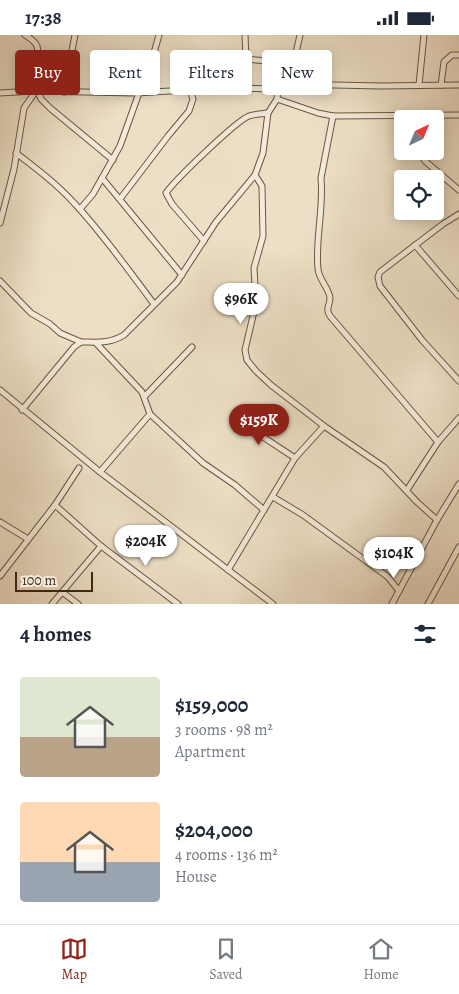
<!DOCTYPE html>
<html lang="en">
<head>
<meta charset="utf-8">
<style>
	:root { --surface:#fff; --page:#f6f6f7; --text:#1f2937; --muted:#747a83; --line:#e0e1e3; --accent:#8f2418 }
	body { margin:0; font-family:Alegreya,serif; background:var(--page); color:var(--text); height:100vh; display:flex; flex-direction:column; font-size:19px; white-space:nowrap }
	* { box-sizing:border-box; margin:0 }
	p { font-size:16px; color:var(--muted) }
	.icon { flex:none; width:28px; height:28px; fill:none; stroke:currentColor; stroke-width:2; stroke-linecap:round; stroke-linejoin:round }
	.map { position:relative; height:569px; overflow:hidden }
	.panel { display:flex; flex-direction:column; background:var(--surface); flex:1 }
	.panel>* { flex:none }
	.hud { position:absolute; left:15px; top:15px; width:430px; height:45px; display:flex; gap:10px }
	.needle { width:32px; rotate:44deg }
	.fabs { position:absolute; left:394px; top:75px; display:grid; gap:10px }
	.fabs a { display:grid; place-items:center; width:50px; height:50px; border-radius:5px; background:var(--surface); box-shadow:0 2px 12px #0003; font-size:25px }
	.scale { position:absolute; left:15px; bottom:12px; width:78px; box-sizing:border-box; padding-left:5px; border:2px solid #412910; border-top:0; font-size:14px; line-height:18px; white-space:nowrap; color:#412910; -webkit-text-stroke:4px #f3eada; paint-order:stroke }
	.price { position:absolute; translate:-50% -42px; padding:0 11px; border-radius:18px; background:#fff; color:#222; font-size:16px; line-height:32px; filter:drop-shadow(0 1px 2px #0008) }
	.price::after { content:''; position:absolute; left:50%; top:30px; width:15px; height:11px; margin-left:-8px; background:inherit; clip-path:polygon(0 0,100% 0,50% 100%) }
	.price.selected { background:var(--accent); color:#fff }
	ul { padding:0; list-style:none }
	li { display:flex; align-items:center; gap:15px; height:125px; padding:0 20px }
	li span { display:grid; place-items:center; flex:none; width:140px; height:100px; border-radius:5px; color:#555 }
	li>.icon { margin-inline-start:auto }
	span .icon { width:60px; height:60px; fill:#fffc; stroke-width:1 }
	li b { font-size:21px }
	h2 { display:flex; justify-content:space-between; align-items:center; height:60px; padding:0 20px; font-size:21px }
	.chip { padding:0 18px; border-radius:5px; background:var(--surface); box-shadow:0 2px 12px #0003; font-size:18px; line-height:45px }
	.chip.selected { background:var(--accent); color:#fff }
	.status { display:flex; justify-content:space-between; align-items:center; height:35px; padding:0 25px; background:var(--surface); direction:ltr }
	.status svg { height:14px; fill:currentColor }
	.tabs { display:flex; justify-content:space-around; align-items:center; height:70px; border-top:1px solid var(--line); background:var(--surface); font-size:14px; color:var(--muted) }
	.tabs a { display:grid; justify-items:center; gap:2px }
	.tabs .selected { color:var(--accent) }
	.map>svg:first-child { display:block }
</style>
</head>
<body>
<div class="status"><b>17:38</b><svg viewBox="0 0 49 12"><path d="M0 12V9h3v3zM5 12V6h3v6zM10 12V3h3v9zM15 12V0h3v12zM26 1h20v11H26zM47 4h2v5h-2z"/></svg></div>
<div class="map">
<svg width="459" height="569" viewBox="0 0 459 569">
	<rect width="100%" height="100%" fill="#eddfc6"/>
	<filter id="stains"><feTurbulence type="fractalNoise" baseFrequency=".004" numOctaves="4"/><feColorMatrix values="0 0 0 0 .2 0 0 0 0 .09 0 0 0 0 .02 0 0 0 .5 -.17"/></filter>
	<radialGradient id="worn" r=".72"><stop offset=".6" stop-color="#630" stop-opacity="0"/><stop offset="1" stop-color="#630" stop-opacity=".3"/></radialGradient>
	<g fill="none" stroke-linecap="round" stroke-linejoin="round">
		<g stroke="#6c563e" stroke-width="7">
			<g id="street">
				<path d="M 25,0 C 30,3 35,6 37,11 C 40,21 34,45 33,56"/>
				<polyline points="245,0 246,24 294,29"/>
				<polyline points="289,49 381,51 459,50"/>
				<polyline points="419,50 424,0"/>
				<polyline points="441,50 444,27 452,20 459,20"/>
				<polyline points="38,56 41,64 50,73 113,125"/>
				<polyline points="64,57 75,0"/>
				<polyline points="0,58 33,56 136,58 221,53 278,54"/>
				<polyline points="277,64 318,78 333,81 459,80"/>
				<path d="M 333,81 L 321,143 C 324,174 315,204 318,234 C 319,245 329,253 330,263 C 330,270 325,274 330,281 L 438,407 L 407,455"/>
				<polyline points="418,116 425,126 459,155"/>
				<path d="M 16,118 C 37,134 58,150 75,169 C 104,200 129,236 154,269"/>
				<polyline points="255,140 262,151 263,201 254,233 256,268 245,315 247,325 256,336 271,350 324,391"/>
				<polyline points="102,143 182,240"/>
				<polyline points="120,164 168,101 189,76 193,64 190,55"/>
				<polyline points="80,174 93,159 120,111 139,58 146,46 159,0"/>
				<polyline points="459,179 443,189 380,237 378,242 380,251 422,305 459,346"/>
				<polyline points="0,188 14,134 24,73 36,56"/>
				<path d="M 204,206 L 172,169 L 166,158 C 175,145 236,86 249,81 C 255,79 262,79 268,78"/>
				<polyline points="415,210 459,261"/>
				<polyline points="0,246 31,278 50,289 60,298 81,307"/>
				<polyline points="96,308 142,357 150,379 203,428 235,450 264,475"/>
				<polyline points="0,355 100,437 273,569"/>
				<polyline points="145,361 192,312"/>
				<path d="M 22,375 L 74,312 L 81,307 C 97,307 109,309 124,300 L 177,247 L 216,187 L 255,140 L 263,118 L 268,78 L 277,64 L 278,54 L 286,54 L 289,49 L 300,0"/>
				<polyline points="233,382 295,423"/>
				<polyline points="438,407 459,383"/>
				<polyline points="100,437 150,379"/>
				<polyline points="273,462 303,480 388,542 399,556"/>
				<polyline points="55,470 101,511 178,569"/>
				<polyline points="437,485 459,449"/>
				<polyline points="0,487 28,504"/>
				<polyline points="228,535 295,423 324,391 384,432 417,467 437,485 392,569"/>
				<polyline points="0,541 55,470 79,433"/>
				<polyline points="62,557 78,569"/>
				<polyline points="52,569 101,511"/>
				<polyline points="428,569 459,512"/>
			</g>
		</g>
		<use href="#street" stroke="#f3eada" stroke-width="5"/>
	</g>
	<rect width="100%" height="100%" filter="url(#stains)"/>
	<rect width="100%" height="100%" fill="url(#worn)"/>
</svg>
<div class="fabs">
<a><svg class="needle" viewBox="-14 -14 28 28"><path d="M0-13l5 13h-10z" fill="#e53935"/><path d="M0 13l5-13h-10z" fill="#747a83"/></svg></a>
<a><svg class="icon" aria-label="locate" viewBox="0 0 24 24"><circle cx="12" cy="12" r="6"/><path d="M12 2v4M12 18v4M2 12h4M18 12h4"/></svg></a>
</div>
<div class="scale">100 m</div>
<b class="price" style="left:241px;top:290px">$96K</b>
<b class="price selected" style="left:259px;top:411px">$159K</b>
<b class="price" style="left:146px;top:532px">$204K</b>
<b class="price" style="left:394px;top:544px">$104K</b>
<div class="hud">
<a class="chip selected">Buy</a>
<a class="chip">Rent</a>
<a class="chip">Filters</a>
<a class="chip">New</a>
</div>
</div>
<section class="panel">
<h2>4 homes<svg class="icon" aria-label="filters" viewBox="0 0 24 24"><path d="M4 7h16M4 17h16"/><circle cx="9" cy="7" r="2"/><circle cx="15" cy="17" r="2"/></svg></h2>
<ul>
<li><span style="background:linear-gradient(#dfe7d0 60%,#b9a48a 0)"><svg class="icon" aria-label="home" viewBox="0 0 24 24"><path d="M3 11l9-7 9 7M6 9v11h12V9"/></svg></span><div><b>$159,000</b><p>3 rooms · 98 m²</p><p>Apartment</p></div></li>
<li><span style="background:linear-gradient(#ffd9b3 60%,#9aa5b1 0)"><svg class="icon" aria-label="home" viewBox="0 0 24 24"><path d="M3 11l9-7 9 7M6 9v11h12V9"/></svg></span><div><b>$204,000</b><p>4 rooms · 136 m²</p><p>House</p></div></li>
</ul>
</section>
<nav class="tabs">
<a class="selected"><svg class="icon" aria-label="map" viewBox="0 0 24 24"><path d="M3 6l6-2 6 2 6-2v14l-6 2-6-2-6 2zM9 4v14M15 6v14"/></svg>Map</a>
<a><svg class="icon" aria-label="saved" viewBox="0 0 24 24"><path d="M7 4h10v16l-5-4-5 4z"/></svg>Saved</a>
<a><svg class="icon" aria-label="home" viewBox="0 0 24 24"><path d="M3 11l9-7 9 7M6 9v11h12V9"/></svg>Home</a>
</nav>
</body>
</html>
